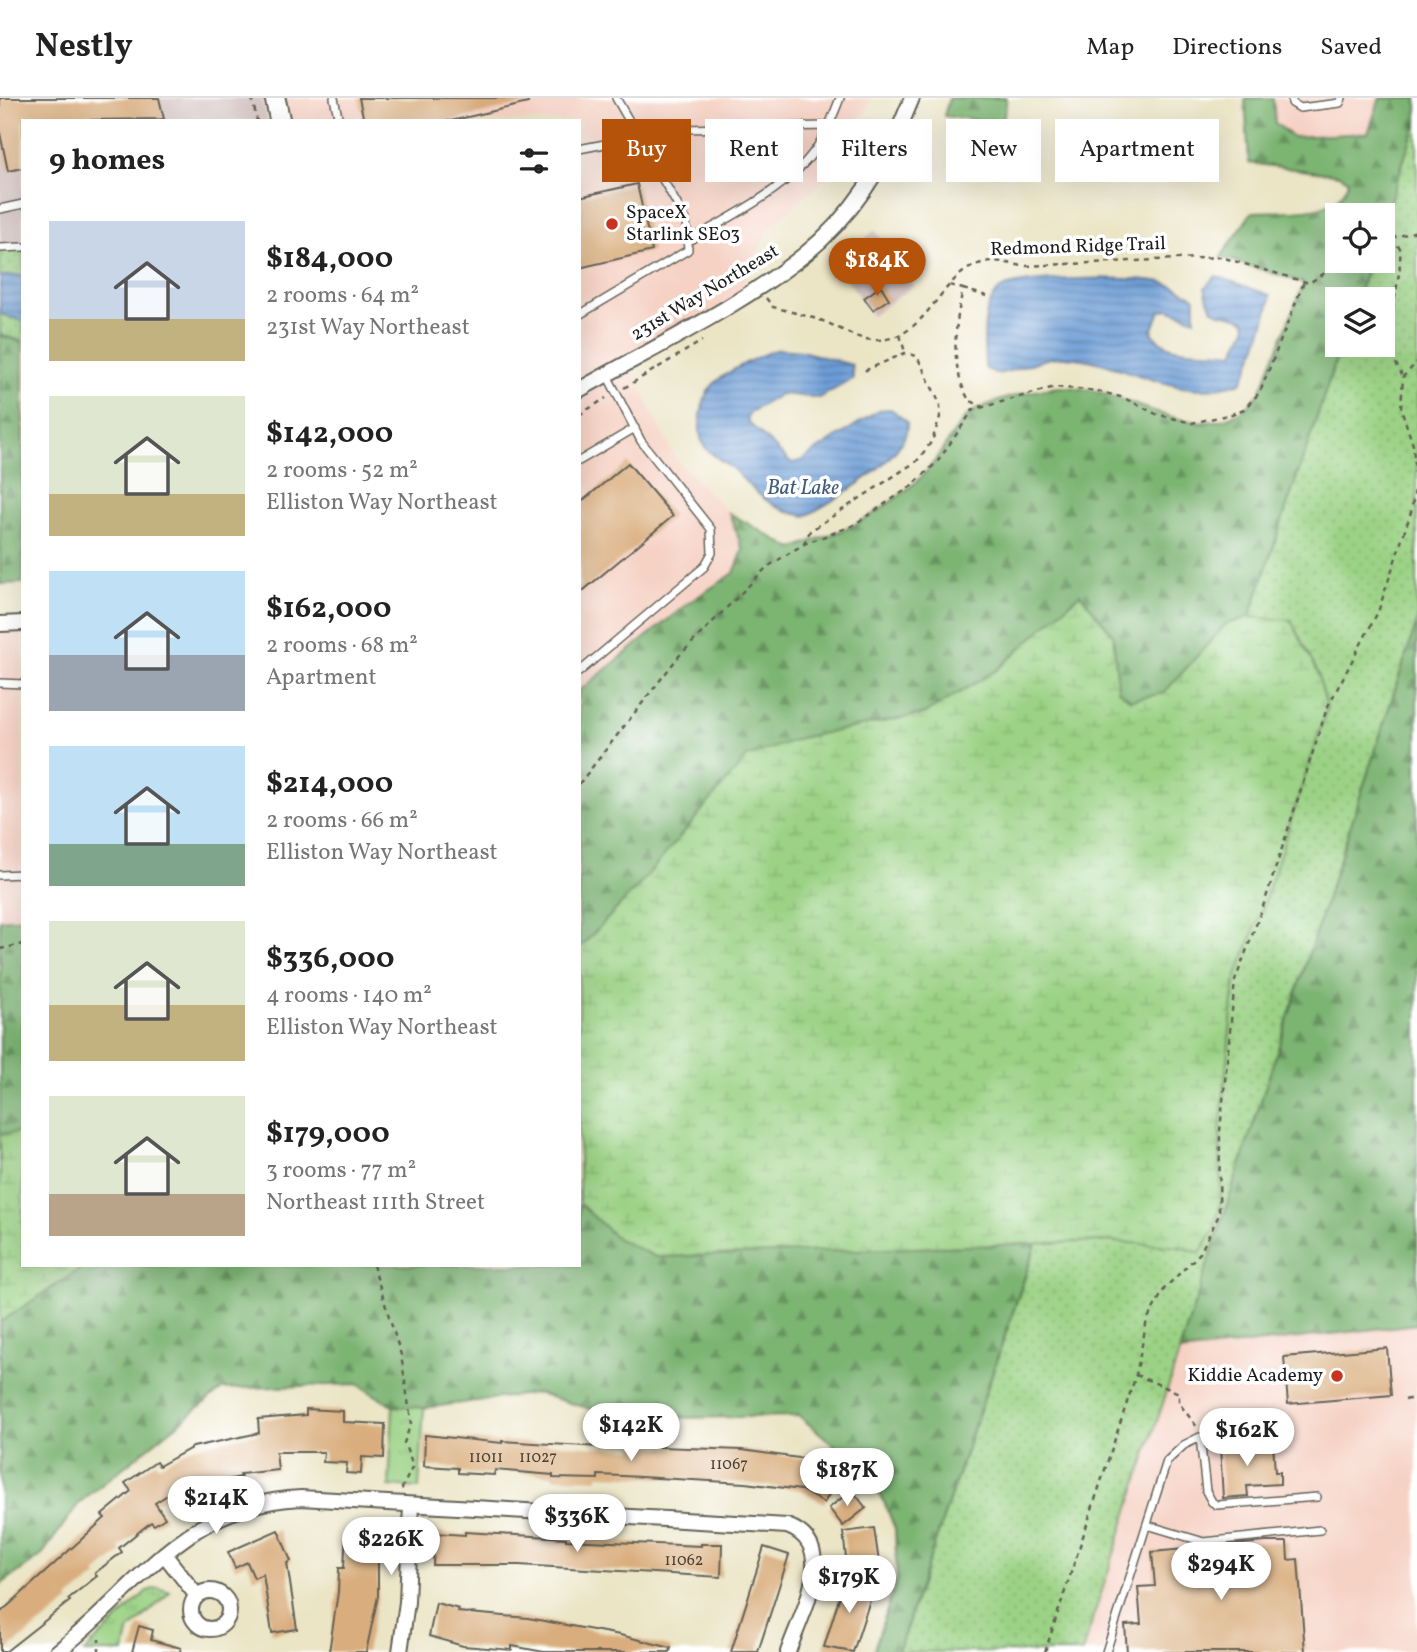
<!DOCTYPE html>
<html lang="en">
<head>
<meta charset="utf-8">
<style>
	:root { --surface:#fff; --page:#f2f2f2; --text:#222; --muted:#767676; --line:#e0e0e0; --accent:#b45309 }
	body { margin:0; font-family:Vollkorn,serif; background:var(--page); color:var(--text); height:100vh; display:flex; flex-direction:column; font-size:26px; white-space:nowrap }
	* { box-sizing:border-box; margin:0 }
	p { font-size:23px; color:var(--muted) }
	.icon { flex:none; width:38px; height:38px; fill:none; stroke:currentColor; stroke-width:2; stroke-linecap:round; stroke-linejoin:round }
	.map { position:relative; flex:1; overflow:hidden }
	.details { position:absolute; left:21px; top:21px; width:560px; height:1148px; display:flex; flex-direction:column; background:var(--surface); border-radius:0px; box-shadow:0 7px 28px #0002 }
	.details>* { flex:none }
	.top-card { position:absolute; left:602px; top:21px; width:665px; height:63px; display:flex; gap:14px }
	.tools { position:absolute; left:1325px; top:105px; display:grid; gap:14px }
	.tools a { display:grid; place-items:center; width:70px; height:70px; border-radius:0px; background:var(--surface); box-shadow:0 7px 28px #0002; font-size:35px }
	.price { position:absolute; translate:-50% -60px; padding:0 16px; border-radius:24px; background:#fff; color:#222; font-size:23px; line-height:46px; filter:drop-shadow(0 2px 4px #0008) }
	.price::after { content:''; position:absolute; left:50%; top:42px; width:21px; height:16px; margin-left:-10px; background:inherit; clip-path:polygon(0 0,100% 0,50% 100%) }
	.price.current { background:var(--accent); color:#fff }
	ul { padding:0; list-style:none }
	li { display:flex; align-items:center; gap:21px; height:175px; padding:0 28px }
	li span { display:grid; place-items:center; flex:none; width:196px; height:140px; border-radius:0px; color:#555 }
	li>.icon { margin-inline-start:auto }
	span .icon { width:84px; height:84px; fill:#fffc; stroke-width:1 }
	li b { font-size:30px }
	h2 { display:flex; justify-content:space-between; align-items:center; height:84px; padding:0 28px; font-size:30px }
	.chip { padding:0 24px; border-radius:0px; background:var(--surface); box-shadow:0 7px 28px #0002; font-size:24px; line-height:63px }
	.chip.current { background:var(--accent); color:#fff }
	header { display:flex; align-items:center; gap:42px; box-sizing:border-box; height:98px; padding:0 35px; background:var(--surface); border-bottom:2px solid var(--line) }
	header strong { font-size:33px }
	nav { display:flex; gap:38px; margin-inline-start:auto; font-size:24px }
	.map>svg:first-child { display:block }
</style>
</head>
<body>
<header>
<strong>Nestly</strong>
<nav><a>Map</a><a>Directions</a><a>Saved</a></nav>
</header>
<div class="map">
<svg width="1417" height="1554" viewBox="0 0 1417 1554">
	<defs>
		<pattern id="grass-dots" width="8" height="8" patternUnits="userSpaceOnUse" patternTransform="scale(1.75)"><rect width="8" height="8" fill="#9bd285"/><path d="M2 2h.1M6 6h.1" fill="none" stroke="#85b472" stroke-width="1.8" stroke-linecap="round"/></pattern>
		<pattern id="forest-firs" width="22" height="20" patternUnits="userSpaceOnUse" patternTransform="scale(1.75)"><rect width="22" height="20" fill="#7cb472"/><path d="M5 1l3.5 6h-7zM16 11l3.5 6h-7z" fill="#65925d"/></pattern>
		<pattern id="wetland-marsh" width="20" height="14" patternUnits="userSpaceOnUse" patternTransform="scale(1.75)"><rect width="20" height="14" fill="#9bd285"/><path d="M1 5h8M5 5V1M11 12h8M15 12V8" fill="none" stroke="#85b472"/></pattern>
		<pattern id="park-tufts" width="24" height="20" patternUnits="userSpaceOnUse" patternTransform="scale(1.75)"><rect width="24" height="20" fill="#9bd285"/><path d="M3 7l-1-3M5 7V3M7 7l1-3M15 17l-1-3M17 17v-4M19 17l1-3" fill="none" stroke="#85b472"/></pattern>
		<pattern id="water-rules" width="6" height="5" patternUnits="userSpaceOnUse" patternTransform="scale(1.75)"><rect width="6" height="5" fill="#6c9cd5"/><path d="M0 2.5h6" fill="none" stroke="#587eac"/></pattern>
	</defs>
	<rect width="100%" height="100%" fill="#fff"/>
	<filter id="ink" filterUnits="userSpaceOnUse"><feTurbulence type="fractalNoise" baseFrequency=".0143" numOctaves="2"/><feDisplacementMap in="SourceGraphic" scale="14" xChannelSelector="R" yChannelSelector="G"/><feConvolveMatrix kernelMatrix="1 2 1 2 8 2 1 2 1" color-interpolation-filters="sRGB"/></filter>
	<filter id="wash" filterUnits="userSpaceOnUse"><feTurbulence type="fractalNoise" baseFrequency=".00686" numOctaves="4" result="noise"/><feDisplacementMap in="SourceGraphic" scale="28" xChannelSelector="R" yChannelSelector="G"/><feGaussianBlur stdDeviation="1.57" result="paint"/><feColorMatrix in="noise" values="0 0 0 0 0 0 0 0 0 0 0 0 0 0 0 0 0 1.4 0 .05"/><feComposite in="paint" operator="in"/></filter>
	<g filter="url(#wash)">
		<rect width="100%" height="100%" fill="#ebe4c5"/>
		<g fill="#f6d2c4">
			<polygon points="275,0 872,0 828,78 769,131 736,202 627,264 674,359 729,415 743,452 734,475 691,503 579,593 579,23 280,23"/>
			<polygon points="1273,0 1380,0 1368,35 1292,39 1275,25"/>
			<polygon points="23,525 23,820 0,822 0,526"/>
			<polygon points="1417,1226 1417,1554 1082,1554 1179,1254"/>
		</g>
		<g fill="#d1bfbe">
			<polygon points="0,0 262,0 268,23 23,23 23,167 0,169"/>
			<polygon points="875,132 914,187 872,218 836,165"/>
		</g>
		<g fill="url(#grass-dots)" stroke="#5c7750" stroke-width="2">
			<polygon points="1417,22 1417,524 1082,1554 898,1554 1341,247 1382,247 1382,201 1357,201 1369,163 1382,163 1383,124"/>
			<polygon points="23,149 23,244 0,236 0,150"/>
		</g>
		<g fill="url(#forest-firs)" stroke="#4c6847" stroke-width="2">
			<path d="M 949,0 L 1007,0 C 1002,27 1001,57 977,75 L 988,23 L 944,18 Z"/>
			<path d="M 1245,0 L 1273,0 L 1275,25 L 1293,39 L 1368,35 L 1380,0 L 1417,0 L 1417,22 L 1383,124 L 1382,117 L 1337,117 L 1337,163 L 1369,163 L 1357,201 L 1337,201 L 1337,247 L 1341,247 L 1250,519 L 1226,526 L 1164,595 L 1131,602 L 1118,592 L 1113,537 L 1080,496 L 997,572 L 924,616 L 800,640 L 641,785 L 579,851 L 579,593 L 691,503 L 734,475 L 743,452 L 729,415 L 793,451 C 812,442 833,437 852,428 C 873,418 892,403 910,389 C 937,368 945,343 966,319 C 979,305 1032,293 1051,290 C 1120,278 1205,369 1260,294 L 1304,185 L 1221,159 L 1252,114 C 1283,112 1342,120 1348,82 L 1339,77 L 1249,65 Z"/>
			<polygon points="0,237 23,244 23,485 0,486"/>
			<polygon points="1417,524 1417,1226 1179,1254"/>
			<polygon points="23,820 23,1034 0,1036 0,822"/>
			<polygon points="579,1105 618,1141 657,1159 1036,1145 898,1554 873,1554 897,1481 895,1431 885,1406 864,1372 799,1318 624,1321 537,1295 424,1310 393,1308 357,1286 222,1291 80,1404 41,1458 0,1487 0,1224 86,1167 579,1167"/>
		</g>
		<g fill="url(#wetland-marsh)" stroke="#5c7750" stroke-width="2">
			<polygon points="1080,496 1113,537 1118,592 1130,602 1164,595 1226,526 1250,519 1291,522 1318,575 1327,610 1265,803 1235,883 1220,1033 1221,1104 1214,1132 1200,1155 1181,1149 1105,1143 656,1159 618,1141 579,1105 579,851 641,785 747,659 800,640 924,616 997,572"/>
			<polygon points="23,1034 23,1167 86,1167 0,1224 0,1036"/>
		</g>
		<g fill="url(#park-tufts)" stroke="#5c7750" stroke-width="2">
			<polygon points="393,1308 424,1310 419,1390 389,1388"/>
			<polygon points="158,1490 170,1494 128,1534 124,1554 84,1554 147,1493"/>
		</g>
		<g fill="url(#water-rules)" stroke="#445c78" stroke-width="2">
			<polygon points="23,177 23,223 0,216 0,178"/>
			<path d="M 1216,178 L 1270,197 C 1272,207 1248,276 1241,284 C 1175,308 1128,262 1064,259 C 1042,258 1018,273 996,276 L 985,270 C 985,243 979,215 998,193 C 1010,179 1139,178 1161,184 C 1171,186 1187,194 1195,200 L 1195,221 L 1168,211 L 1160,213 L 1152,234 C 1166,260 1210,250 1234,255 L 1247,228 L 1245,222 C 1219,210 1212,225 1205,189 Z"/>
			<path d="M 778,251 L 802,253 L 852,267 L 853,281 L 819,300 L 781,296 L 751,314 L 747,320 L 750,326 L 791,365 L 800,363 L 879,312 L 891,311 L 907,324 C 911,359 833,403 806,418 C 774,414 756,395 735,373 C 726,364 708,357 703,345 C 696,331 702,299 712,288 C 723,275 762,256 778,251 Z"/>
		</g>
		<g id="blocks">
			<g fill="#d9ad7d">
				<polygon points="0,0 159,0 164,21 23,23 23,70 8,73 0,35"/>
				<polygon points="359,0 527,0 528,5 451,23 364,23"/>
				<polygon points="637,86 652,153 579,170 579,99"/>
				<polygon points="881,188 889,201 873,212 864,200"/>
				<polygon points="628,365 673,418 579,496 579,406"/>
				<polygon points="1387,1250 1391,1297 1288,1306 1284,1259"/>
				<polygon points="306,1311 343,1313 343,1324 385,1326 384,1360 362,1359 361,1376 346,1375 347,1365 323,1364 324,1354 276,1354 278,1372 240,1376 241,1379 222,1383 197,1397 191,1386 181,1391 180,1389 155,1405 165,1420 154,1427 151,1424 119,1450 122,1454 95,1475 97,1478 68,1501 70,1503 5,1554 0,1554 0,1515 105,1420 102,1417 131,1393 125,1385 156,1364 159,1368 193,1349 259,1335 258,1321 306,1317"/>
				<polygon points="425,1337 502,1345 502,1343 633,1351 633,1348 742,1352 813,1362 840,1378 824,1405 801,1392 745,1385 623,1378 598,1377 598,1381 553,1380 553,1377 495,1372 494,1377 458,1375 458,1370 424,1368"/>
				<polygon points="1273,1345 1275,1374 1280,1374 1280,1386 1247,1388 1248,1398 1223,1400 1220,1348"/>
				<polygon points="852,1392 866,1410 843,1428 829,1410"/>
				<polygon points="874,1430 879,1464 847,1468 843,1434"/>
				<polygon points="278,1432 291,1463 287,1465 297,1531 272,1535 263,1476 254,1480 247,1464 235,1470 228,1454"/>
				<polygon points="346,1432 378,1434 378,1498 366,1554 329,1554 338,1494 339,1470 344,1470"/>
				<polygon points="465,1434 566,1440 566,1442 701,1448 701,1446 722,1446 721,1479 519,1467 433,1467 435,1435 465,1437"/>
				<polygon points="1266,1444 1287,1444 1288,1462 1298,1461 1305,1554 1127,1554 1125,1527 1141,1526 1138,1489 1155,1488 1152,1454"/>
				<polygon points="764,1449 789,1457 783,1476 758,1554 731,1554"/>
				<polygon points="846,1478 875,1487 853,1554 824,1549"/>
				<polygon points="436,1505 459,1511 458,1514 528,1520 620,1537 671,1550 670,1554 544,1554 512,1548 512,1552 463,1548 429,1538"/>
				<polygon points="139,1528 153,1532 151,1542 181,1550 180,1554 132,1554"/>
			</g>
		</g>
	</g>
	<g filter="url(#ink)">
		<use href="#blocks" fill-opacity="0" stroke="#646257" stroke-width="2"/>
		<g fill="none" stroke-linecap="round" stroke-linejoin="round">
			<g stroke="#646257" stroke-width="10">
				<g id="lane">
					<polyline points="334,0 339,23"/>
					<polyline points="1292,0 1292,5 1300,10 1340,5 1342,0"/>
					<polyline points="579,51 682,31 828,28"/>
					<polyline points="0,111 23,106"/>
					<path d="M 688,143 C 729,120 791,89 817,49 C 827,34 834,16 840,0"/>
					<polyline points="0,150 23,149"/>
					<polyline points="579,217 688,152 686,122 616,0"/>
					<polyline points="579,363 635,330"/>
					<polyline points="579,574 704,469 712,455 711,431 641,343 607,277"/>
					<polyline points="0,585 23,586"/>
					<polyline points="0,777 23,776"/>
					<polyline points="1147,1427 1204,1444 1320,1432"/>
					<polyline points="1106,1554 1167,1363 1184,1347 1200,1339 1206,1393 1212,1404 1217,1407 1317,1399"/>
				</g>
			</g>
			<g stroke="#646257" stroke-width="18">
				<g id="street">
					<path d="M 579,292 C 654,249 736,211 804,157 C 854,117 889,59 912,0"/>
					<polyline points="0,526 23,525"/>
					<polyline points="164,1456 197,1498"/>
					<circle cx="210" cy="1512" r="19"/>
					<path d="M 57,1554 C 142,1488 181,1406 301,1400 L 787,1428 C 841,1447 800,1518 788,1554"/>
					<polyline points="400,1554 407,1504 411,1407"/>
				</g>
			</g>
			<g stroke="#646257" stroke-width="23">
				<polyline id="secondary" points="275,0 280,23"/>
			</g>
			<g stroke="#646257" stroke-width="2.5" stroke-dasharray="5 5" stroke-linecap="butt">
				<polyline points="252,0 257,23"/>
				<path d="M 1390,141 L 1400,150 C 1403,193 1376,236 1402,277"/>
				<polyline points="1382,143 1417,133"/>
				<path d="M 950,187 L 963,191 C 955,227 949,268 969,302 L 983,309"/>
				<polyline points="963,191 990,199"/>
				<path d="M 766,200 L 773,209 C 788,213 804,217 820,222 C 838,228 855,242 875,242 C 932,243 938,168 992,163 C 1002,163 1014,167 1024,168 L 1221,159 L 1309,185 L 1344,163"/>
				<polyline points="900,237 905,254"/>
				<polyline points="624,290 702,243"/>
				<polyline points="579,317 606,300"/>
				<polyline points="804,446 810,433 917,363 932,343 940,319 940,306 917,258 905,255 864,273"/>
				<polyline points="579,686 679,558 767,469 804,446 852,428 912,388 938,363 973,312 1055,289 1098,293 1124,300 1156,316 1192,325 1232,316 1244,311 1260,294 1304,184"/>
				<polyline points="0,851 23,846"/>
				<polyline points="373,1167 401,1257 410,1316 411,1325 404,1345 413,1368 402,1390 403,1393"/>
				<polyline points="1136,1277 1179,1295 1179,1305 1197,1329"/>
				<polyline points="1405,1302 1417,1299"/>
				<polyline points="99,1554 99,1541"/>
				<polyline points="1045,1554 1136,1277 1147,1222 1165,1190 1200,1155 1219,1117 1220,1033 1235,883 1265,803 1327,610 1378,514 1411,414 1416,386 1413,347 1401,310 1403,279 1417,264"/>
			</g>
			<use href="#lane" stroke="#fff" stroke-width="7"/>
			<use href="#street" stroke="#fff" stroke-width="14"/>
			<use href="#secondary" stroke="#fff" stroke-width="19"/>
		</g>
	</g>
	<g fill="#c8321e" stroke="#fff" stroke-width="2.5">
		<circle cx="612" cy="126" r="7"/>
		<circle cx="1337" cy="1278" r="7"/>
	</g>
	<g text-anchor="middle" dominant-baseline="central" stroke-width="7" stroke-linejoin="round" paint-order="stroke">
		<g font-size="16" fill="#4b4034">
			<text x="486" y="1360">11011</text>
			<text x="538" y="1360">11027</text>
			<text x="729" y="1367">11067</text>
			<text x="684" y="1463">11062</text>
		</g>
		<g font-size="19" fill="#1c1c1c" stroke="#fff" text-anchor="start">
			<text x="626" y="115">SpaceX<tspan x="626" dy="22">Starlink SE03</tspan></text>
			<text x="1323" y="1278" text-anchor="end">Kiddie Academy</text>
		</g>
		<g font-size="19" fill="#1c1c1c" stroke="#fff">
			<text transform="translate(1078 149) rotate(-2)">Redmond Ridge Trail</text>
			<text transform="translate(705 195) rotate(-31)">231st Way Northeast</text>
		</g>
		<g font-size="21" font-style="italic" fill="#445c78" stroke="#fff">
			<text x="803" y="390">Bat Lake</text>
		</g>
	</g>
</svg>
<div class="tools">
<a><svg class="icon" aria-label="locate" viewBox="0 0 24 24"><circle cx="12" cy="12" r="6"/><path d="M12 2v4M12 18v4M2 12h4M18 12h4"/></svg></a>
<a><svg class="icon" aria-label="layers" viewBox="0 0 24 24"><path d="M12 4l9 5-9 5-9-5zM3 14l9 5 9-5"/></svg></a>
</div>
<b class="price current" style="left:877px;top:200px">$184K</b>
<b class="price" style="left:631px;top:1365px">$142K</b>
<b class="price" style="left:1247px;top:1370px">$162K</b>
<b class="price" style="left:847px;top:1410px">$187K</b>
<b class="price" style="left:216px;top:1438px">$214K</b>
<b class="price" style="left:577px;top:1456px">$336K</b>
<b class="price" style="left:391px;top:1479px">$226K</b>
<b class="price" style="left:1221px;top:1504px">$294K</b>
<b class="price" style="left:849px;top:1517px">$179K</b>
<div class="top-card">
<a class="chip current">Buy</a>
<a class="chip">Rent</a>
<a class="chip">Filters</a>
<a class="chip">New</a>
<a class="chip">Apartment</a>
</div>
<section class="details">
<h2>9 homes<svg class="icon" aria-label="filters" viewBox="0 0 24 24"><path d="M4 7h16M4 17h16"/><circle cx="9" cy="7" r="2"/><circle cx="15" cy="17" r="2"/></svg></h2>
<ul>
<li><span style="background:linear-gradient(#c9d6e8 70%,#c2b280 0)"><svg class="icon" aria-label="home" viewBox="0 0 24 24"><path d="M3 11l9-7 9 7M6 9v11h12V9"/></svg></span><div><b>$184,000</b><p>2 rooms · 64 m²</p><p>231st Way Northeast</p></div></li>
<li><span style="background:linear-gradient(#dfe7d0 70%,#c2b280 0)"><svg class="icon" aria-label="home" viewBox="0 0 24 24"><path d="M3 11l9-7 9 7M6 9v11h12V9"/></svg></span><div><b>$142,000</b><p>2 rooms · 52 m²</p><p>Elliston Way Northeast</p></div></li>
<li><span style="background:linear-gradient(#bfe0f5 60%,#9aa5b1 0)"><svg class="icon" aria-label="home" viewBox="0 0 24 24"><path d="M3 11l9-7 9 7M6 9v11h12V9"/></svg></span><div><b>$162,000</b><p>2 rooms · 68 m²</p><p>Apartment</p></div></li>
<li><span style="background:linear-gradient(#bfe0f5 70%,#7fa58c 0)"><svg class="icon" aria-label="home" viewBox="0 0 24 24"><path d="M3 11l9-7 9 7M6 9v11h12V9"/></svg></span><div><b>$214,000</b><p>2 rooms · 66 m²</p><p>Elliston Way Northeast</p></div></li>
<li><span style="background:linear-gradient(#dfe7d0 60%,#c2b280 0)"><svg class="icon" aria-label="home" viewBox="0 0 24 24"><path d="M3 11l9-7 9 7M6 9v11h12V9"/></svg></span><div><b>$336,000</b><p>4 rooms · 140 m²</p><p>Elliston Way Northeast</p></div></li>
<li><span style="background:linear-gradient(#dfe7d0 70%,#b9a48a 0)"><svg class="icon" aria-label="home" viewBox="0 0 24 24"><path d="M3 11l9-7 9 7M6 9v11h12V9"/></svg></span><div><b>$179,000</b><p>3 rooms · 77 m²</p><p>Northeast 111th Street</p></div></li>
</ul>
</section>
</div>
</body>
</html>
